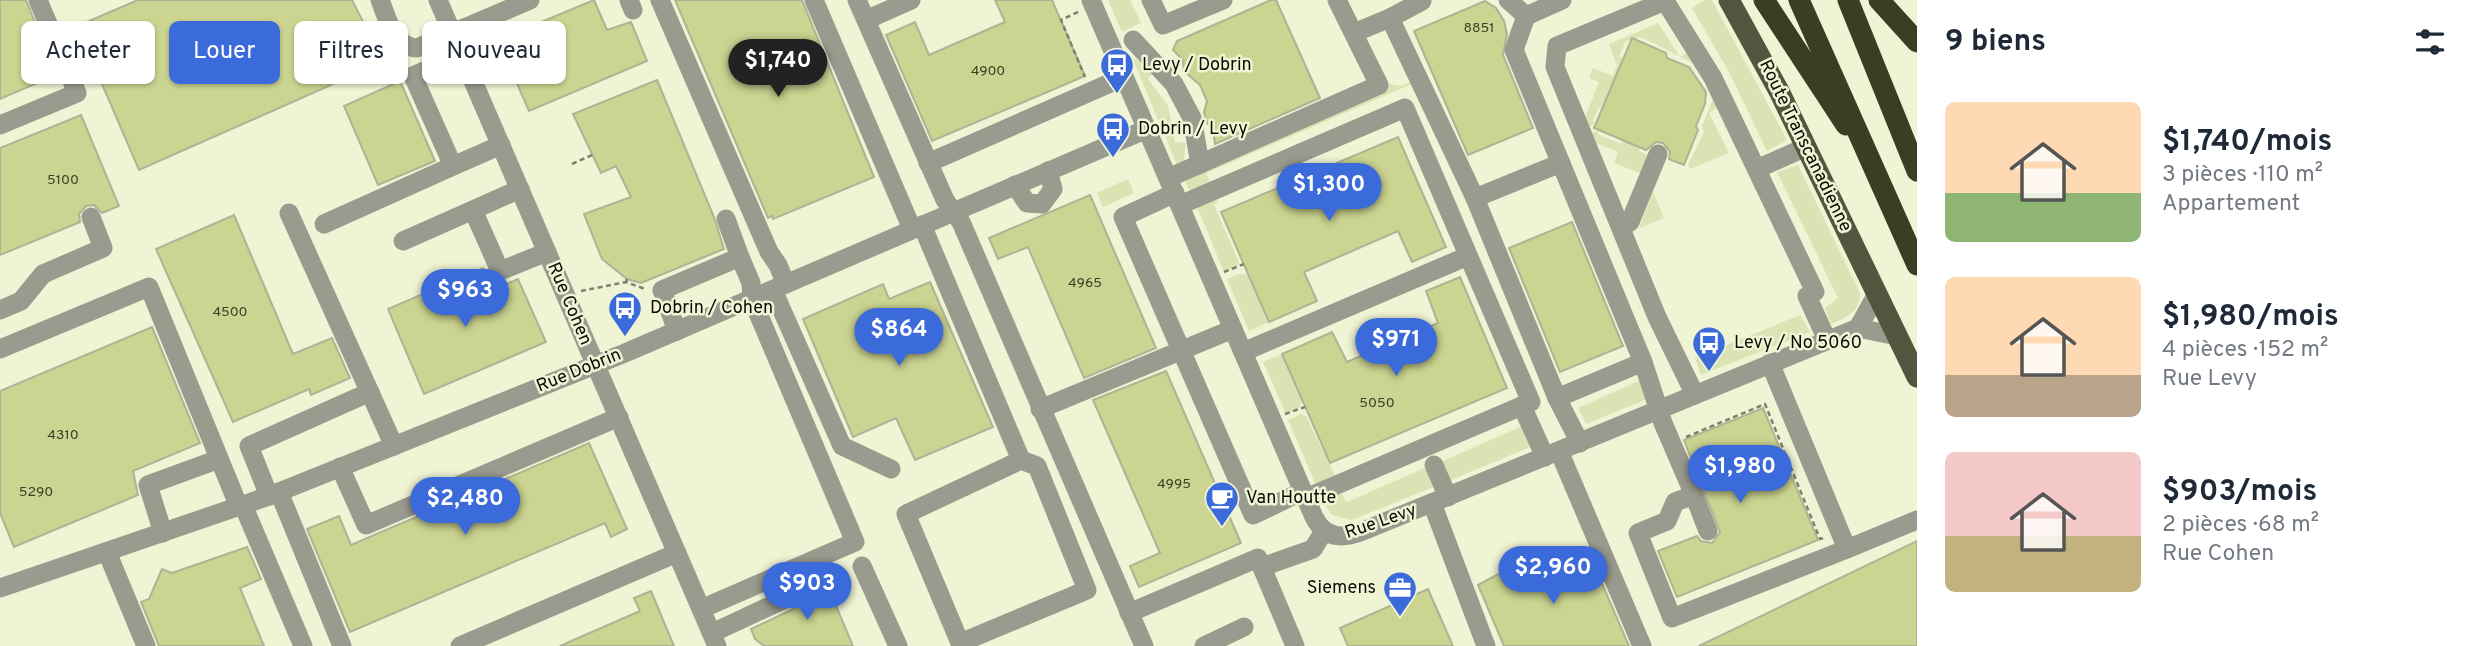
<!DOCTYPE html>
<html lang="fr">
<head>
<meta charset="utf-8">
<style>
	:root { --surface:#fff; --page:#f2f2f3; --text:#1f2937; --muted:#747a83; --accent:#3b6ada }
	body { margin:0; font-family:Overpass,sans-serif; background:var(--page); color:var(--text); height:100vh; display:flex; flex-direction:column; font-size:26px; white-space:nowrap }
	* { box-sizing:border-box; margin:0 }
	p { font-size:23px; color:var(--muted) }
	.icon { flex:none; width:38px; height:38px; fill:none; stroke:currentColor; stroke-width:2; stroke-linecap:round; stroke-linejoin:round }
	.map { position:relative; flex:1; overflow:hidden }
	.sheet { display:flex; flex-direction:column; background:var(--surface); width:560px }
	.sheet>* { flex:none }
	.banner { position:absolute; left:21px; top:21px; width:665px; height:63px; display:flex; gap:14px }
	.price { position:absolute; translate:-50% -60px; padding:0 16px; border-radius:24px; background:var(--accent); color:#fff; font-size:23px; line-height:46px; filter:drop-shadow(0 2px 4px #0008) }
	.price::after { content:''; position:absolute; left:50%; top:42px; width:21px; height:16px; margin-left:-10px; background:inherit; clip-path:polygon(0 0,100% 0,50% 100%) }
	.price.selected { background:#222; color:#fff }
	ul { padding:0; list-style:none }
	li { display:flex; align-items:center; gap:21px; height:175px; padding:0 28px }
	li span { display:grid; place-items:center; flex:none; width:196px; height:140px; border-radius:10px; color:#555 }
	li>.icon { margin-inline-start:auto }
	span .icon { width:84px; height:84px; fill:#fffc; stroke-width:1 }
	li b { font-size:30px }
	h2 { display:flex; justify-content:space-between; align-items:center; height:84px; padding:0 28px; font-size:30px }
	.pill { padding:0 24px; border-radius:10px; background:var(--surface); box-shadow:0 2px 5px #0004; font-size:24px; line-height:63px }
	.pill.selected { background:var(--accent); color:#fff }
	main { display:flex; flex:1; min-height:0 }
	.map>svg:first-child { display:block }
</style>
</head>
<body>
<main>
<div class="map">
<svg width="1917" height="646" viewBox="0 0 1917 646">
	<rect width="100%" height="100%" fill="#eff4d4"/>
	<g fill="#dbe2b3">
		<polygon points="1108,0 1130,0 1141,23 1122,32"/>
		<polygon points="1705,0 1712,0 1787,140 1767,151 1729,72 1692,8"/>
		<path d="M 1658,23 L 1680,57 L 1689,51 L 1696,64 C 1676,56 1660,45 1640,37 L 1625,42 L 1619,56 L 1623,59 L 1603,108 L 1599,107 L 1593,120 L 1595,124 L 1588,127 L 1584,120 L 1599,82 L 1589,78 L 1593,68 L 1613,76 L 1617,65 L 1609,44 Z"/>
		<polygon points="1132,57 1155,71 1148,79 1168,106 1175,142 1186,143 1183,165 1178,167"/>
		<polygon points="1410,82 1412,84 1206,173 1210,183 1190,192 1183,176 1389,84 1402,86"/>
		<polygon points="1713,99 1719,107 1709,113 1729,153 1690,169 1688,165 1704,132 1702,126"/>
		<polygon points="1597,131 1599,135 1621,144 1623,140 1640,147 1639,151 1650,156 1642,174 1614,163 1618,152 1594,142 1590,134"/>
		<path d="M 1798,165 L 1860,293 C 1860,312 1847,317 1831,324 L 1825,308 L 1838,298 L 1777,172 Z"/>
		<polygon points="1128,179 1134,193 1103,207 1097,193"/>
		<polygon points="1653,192 1664,218 1639,228"/>
		<polygon points="1216,198 1218,202 1214,205 1239,262 1238,266 1224,272 1197,207"/>
		<polygon points="1239,274 1249,275 1269,322 1249,331 1227,279"/>
		<polygon points="1800,315 1810,332 1701,375 1695,358"/>
		<polygon points="1282,354 1303,401 1298,409 1286,414 1263,362"/>
		<polygon points="1641,380 1647,399 1586,424 1578,408"/>
		<polygon points="1301,414 1306,416 1335,475 1316,485 1288,420"/>
		<polygon points="1522,426 1530,447 1451,480 1443,461"/>
		<polygon points="1427,467 1436,486 1352,520 1332,515 1321,499 1340,492 1347,502"/>
	</g>
	<g fill="#cbd490" stroke="#aeb395" stroke-width="2">
		<polygon points="0,0 26,0 56,75 0,99"/>
		<polygon points="138,0 352,0 375,45 370,48 376,65 139,170 77,26"/>
		<polygon points="594,0 607,30 631,22 647,61 529,111 498,40"/>
		<polygon points="675,0 802,0 874,177 773,219 772,216 768,218"/>
		<polygon points="995,0 1052,0 1085,76 932,141 886,35 915,22 929,55 1005,22"/>
		<polygon points="1271,0 1276,0 1320,98 1215,144 1213,130 1207,123 1204,112 1207,101 1200,85 1184,71 1183,60 1173,50 1177,41"/>
		<polygon points="1485,1 1496,8 1504,21 1507,34 1503,55 1533,128 1468,155 1414,31"/>
		<polygon points="1632,38 1666,53 1667,58 1689,67 1706,92 1705,104 1696,126 1698,130 1684,165 1669,159 1670,152 1663,143 1656,142 1646,150 1594,128"/>
		<polygon points="657,80 714,217 724,249 641,283 627,279 602,259 584,214 631,197 616,166 601,173 573,114"/>
		<polygon points="400,81 435,161 378,185 344,106"/>
		<polygon points="81,115 119,206 102,213 94,205 86,206 79,214 80,222 0,255 0,148"/>
		<polygon points="1398,137 1446,247 1412,262 1398,231 1304,272 1317,301 1269,322 1221,212"/>
		<polygon points="1090,195 1156,348 1084,378 1028,247 998,259 989,238"/>
		<polygon points="234,215 293,354 332,338 350,378 311,395 309,389 233,422 156,249"/>
		<polygon points="1572,222 1623,346 1560,372 1509,248"/>
		<polygon points="483,268 493,290 518,279 546,342 424,394 388,309"/>
		<polygon points="1460,277 1507,388 1330,463 1282,354 1332,332 1347,362 1438,323 1426,291"/>
		<polygon points="930,282 993,427 915,460 896,418 853,437 803,319 883,284 889,299"/>
		<polygon points="152,327 200,443 133,471 138,495 14,547 0,513 0,391"/>
		<polygon points="1166,371 1241,543 1139,587 1130,566 1160,553 1093,400"/>
		<polygon points="1763,408 1818,540 1677,597 1658,551 1697,536 1701,541 1712,543 1720,532 1684,440"/>
		<polygon points="589,443 627,529 611,537 605,523 350,632 307,529 339,516 351,545"/>
		<polygon points="1917,541 1917,646 1699,646"/>
		<polygon points="247,547 261,579 240,588 264,646 159,646 141,602 149,599 162,569 172,573"/>
		<polygon points="1588,551 1629,646 1504,646 1478,585 1519,563 1536,573"/>
		<polygon points="822,573 853,646 764,646 755,639 751,629 806,603 812,592 805,581"/>
		<polygon points="1428,589 1453,646 1348,646 1340,628"/>
		<polygon points="651,591 674,646 560,646 640,611 634,598"/>
	</g>
	<g fill="none" stroke-linecap="round" stroke-linejoin="round">
		<g stroke="#7e826d" stroke-width="2.5" stroke-dasharray="5 3.5" stroke-linecap="butt">
			<polyline points="1078,12 1061,20 1085,77"/>
			<polyline points="491,35 512,83 516,81"/>
			<polyline points="572,164 592,155"/>
			<polyline points="1224,272 1244,264"/>
			<polyline points="627,279 626,282 645,289"/>
			<polyline points="581,291 626,282"/>
			<polyline points="1285,414 1305,407"/>
			<polyline points="1686,437 1765,404 1820,539 1824,538"/>
		</g>
		<g stroke="#999b8e" stroke-width="19">
			<path d="M 380,0 C 388,20 393,46 417,48 L 530,0"/>
			<polyline points="438,0 717,646"/>
			<polyline points="629,0 633,10"/>
			<polyline points="660,0 769,252 778,265 786,284"/>
			<polyline points="814,0 912,229"/>
			<polyline points="857,0 945,200 961,222 1144,646"/>
			<path d="M 1091,0 L 1314,517 C 1325,539 1343,539 1363,531 L 1858,328 L 1897,336"/>
			<polyline points="1151,0 1163,25 1223,0"/>
			<polyline points="1508,0 1526,16 1562,0"/>
			<polyline points="1422,1 1390,18 1475,198"/>
			<polyline points="1526,16 1514,50 1643,362 1663,423 1694,495 1675,502 1667,521 1638,533 1672,618 1847,549"/>
			<polyline points="866,20 911,0"/>
			<polyline points="1356,32 1390,18"/>
			<polyline points="1133,40 1174,84 1192,118 1200,164 1168,178"/>
			<polyline points="462,54 413,76 453,166 501,145"/>
			<polyline points="0,125 77,93 38,0"/>
			<polyline points="928,163 1124,77"/>
			<polyline points="1200,164 1379,85 1337,0"/>
			<polyline points="1757,169 1806,147"/>
			<polyline points="1015,185 1027,203 1042,204 1053,189 1048,171"/>
			<polyline points="520,189 473,210 500,271 547,252"/>
			<polyline points="1175,193 1123,217 1253,515 1303,491"/>
			<polyline points="1180,205 1405,108 1531,402 1306,498"/>
			<polyline points="289,213 394,446"/>
			<polyline points="726,219 740,257"/>
			<polyline points="324,224 453,166"/>
			<polyline points="922,225 1021,460 1037,466 1087,590 960,643 906,514 1021,460"/>
			<polyline points="1622,227 1630,222 1658,154"/>
			<polyline points="403,241 473,210"/>
			<polyline points="773,290 842,446 891,469"/>
			<polyline points="0,310 21,301 43,274 103,248 91,217"/>
			<polyline points="1858,328 1877,294"/>
			<polyline points="677,331 662,290 740,257 751,283 752,299 855,542 701,609"/>
			<polyline points="0,349 149,287 239,507"/>
			<polyline points="1243,352 1468,256"/>
			<polyline points="1770,363 1847,549 1917,520"/>
			<polyline points="1695,395 1657,317 1555,67 1557,46 1665,1 1713,78 1815,292 1807,296 1827,340"/>
			<polyline points="1557,398 1475,198 1561,163"/>
			<polyline points="1522,406 1545,457"/>
			<polyline points="1040,409 1233,329"/>
			<polyline points="1580,443 1557,398 1643,362"/>
			<polyline points="1559,451 1642,646"/>
			<polyline points="1434,465 1448,497"/>
			<polyline points="340,467 366,525 619,417"/>
			<polyline points="279,492 342,646"/>
			<polyline points="1694,495 1708,531"/>
			<polyline points="269,496 249,446 370,392"/>
			<polyline points="1432,503 1486,646"/>
			<polyline points="243,505 303,646"/>
			<polyline points="163,533 148,485 219,459"/>
			<polyline points="107,552 146,646"/>
			<polyline points="862,566 898,646"/>
			<polyline points="1262,567 1313,549 1324,531"/>
			<polyline points="0,588 269,496 625,353 1147,129"/>
			<polyline points="1129,613 1258,558 1295,646"/>
			<polyline points="712,633 800,592"/>
			<polyline points="460,646 677,553"/>
			<polyline points="1204,646 1244,627"/>
		</g>
		<polyline stroke="#53563f" stroke-width="21" points="1729,0 1780,93 1917,377"/>
		<g stroke="#3b3e24" stroke-width="21">
			<polyline points="1764,0 1846,125"/>
			<polyline points="1799,0 1917,265"/>
			<polyline points="1848,0 1917,171"/>
			<polyline points="1879,0 1917,42"/>
		</g>
	</g>
	<defs>
		<g id="bus-pin" transform="scale(1.75)"><path d="M0 17L-7.5 6A9.5 9.5 0 1 1 7.5 6Z" fill="#3b6ada" stroke="#eff4d4"/><path d="M-5-6H5V4H4V6H2V4H-2V6H-4V4H-5ZM-3.5-4V0h7V-4ZM-3.5 1.2v1.5H-2V1.2ZM2 1.2v1.5H3.5V1.2Z" fill="#fff"/></g>
		<g id="cafe-pin" transform="scale(1.75)"><path d="M0 17L-7.5 6A9.5 9.5 0 1 1 7.5 6Z" fill="#3b6ada" stroke="#eff4d4"/><path d="M-5.5-4.5H6V0H3Q3 3.5 0 3.5H-2.5Q-5.5 3.5-5.5 0ZM3-3.2v2h1.7v-2ZM-6 4.5H4V6H-6Z" fill="#fff"/></g>
		<g id="office-pin" transform="scale(1.75)"><path d="M0 17L-7.5 6A9.5 9.5 0 1 1 7.5 6Z" fill="#3b6ada" stroke="#eff4d4"/><path d="M-6-3h4V-5.5h4V-3h4V5H-6ZM-1-4.5V-3h2v-1.5ZM-6 0V1H6V0Z" fill="#fff"/></g>
	</defs>
	<g fill-rule="evenodd">
		<use href="#bus-pin" x="1117" y="65"/>
		<use href="#bus-pin" x="1113" y="129"/>
		<use href="#bus-pin" x="625" y="308"/>
		<use href="#bus-pin" x="1709" y="343"/>
		<use href="#cafe-pin" x="1222" y="498"/>
		<use href="#office-pin" x="1400" y="588"/>
	</g>
	<g text-anchor="middle" dominant-baseline="central" stroke-width="5" stroke-linejoin="round" paint-order="stroke">
		<g font-size="14" fill="#3b3f27">
			<text x="1479" y="28">8851</text>
			<text x="988" y="71">4900</text>
			<text x="63" y="180">5100</text>
			<text x="1085" y="283">4965</text>
			<text x="230" y="312">4500</text>
			<text x="1377" y="403">5050</text>
			<text x="63" y="435">4310</text>
			<text x="1174" y="484">4995</text>
			<text x="36" y="492">5290</text>
		</g>
		<g font-size="18" fill="#0b0d04" stroke="#eff4d4" text-anchor="start">
			<text x="1142" y="65">Levy / Dobrin</text>
			<text x="1138" y="129">Dobrin / Levy</text>
			<text x="650" y="308">Dobrin / Cohen</text>
			<text x="1734" y="343">Levy / No 5060</text>
			<text x="1246" y="498">Van Houtte</text>
			<text x="1376" y="588" text-anchor="end">Siemens</text>
		</g>
		<g font-size="18" fill="#0b0d04" stroke="#eff4d4">
			<text transform="translate(1805 146) rotate(64)">Route Transcanadienne</text>
			<text transform="translate(569 304) rotate(67)">Rue Cohen</text>
			<text transform="translate(579 371) rotate(-22)">Rue Dobrin</text>
			<text transform="translate(1381 522) rotate(-19)">Rue Levy</text>
		</g>
	</g>
</svg>
<b class="price selected" style="left:778px;top:99px">$1,740</b>
<b class="price" style="left:1329px;top:223px">$1,300</b>
<b class="price" style="left:465px;top:329px">$963</b>
<b class="price" style="left:899px;top:368px">$864</b>
<b class="price" style="left:1396px;top:378px">$971</b>
<b class="price" style="left:1740px;top:505px">$1,980</b>
<b class="price" style="left:465px;top:537px">$2,480</b>
<b class="price" style="left:1553px;top:606px">$2,960</b>
<b class="price" style="left:807px;top:622px">$903</b>
<div class="banner">
<a class="pill">Acheter</a>
<a class="pill selected">Louer</a>
<a class="pill">Filtres</a>
<a class="pill">Nouveau</a>
</div>
</div>
<section class="sheet">
<h2>9 biens<svg class="icon" aria-label="filters" viewBox="0 0 24 24"><path d="M4 7h16M4 17h16"/><circle cx="9" cy="7" r="2"/><circle cx="15" cy="17" r="2"/></svg></h2>
<ul>
<li><span style="background:linear-gradient(#ffd9b3 65%,#8fb573 0)"><svg class="icon" aria-label="home" viewBox="0 0 24 24"><path d="M3 11l9-7 9 7M6 9v11h12V9"/></svg></span><div><b>$1,740/mois</b><p>3 pièces · 110 m²</p><p>Appartement</p></div></li>
<li><span style="background:linear-gradient(#ffd9b3 70%,#b9a48a 0)"><svg class="icon" aria-label="home" viewBox="0 0 24 24"><path d="M3 11l9-7 9 7M6 9v11h12V9"/></svg></span><div><b>$1,980/mois</b><p>4 pièces · 152 m²</p><p>Rue Levy</p></div></li>
<li><span style="background:linear-gradient(#f6c9c9 60%,#c2b280 0)"><svg class="icon" aria-label="home" viewBox="0 0 24 24"><path d="M3 11l9-7 9 7M6 9v11h12V9"/></svg></span><div><b>$903/mois</b><p>2 pièces · 68 m²</p><p>Rue Cohen</p></div></li>
</ul>
</section>
</main>
</body>
</html>
